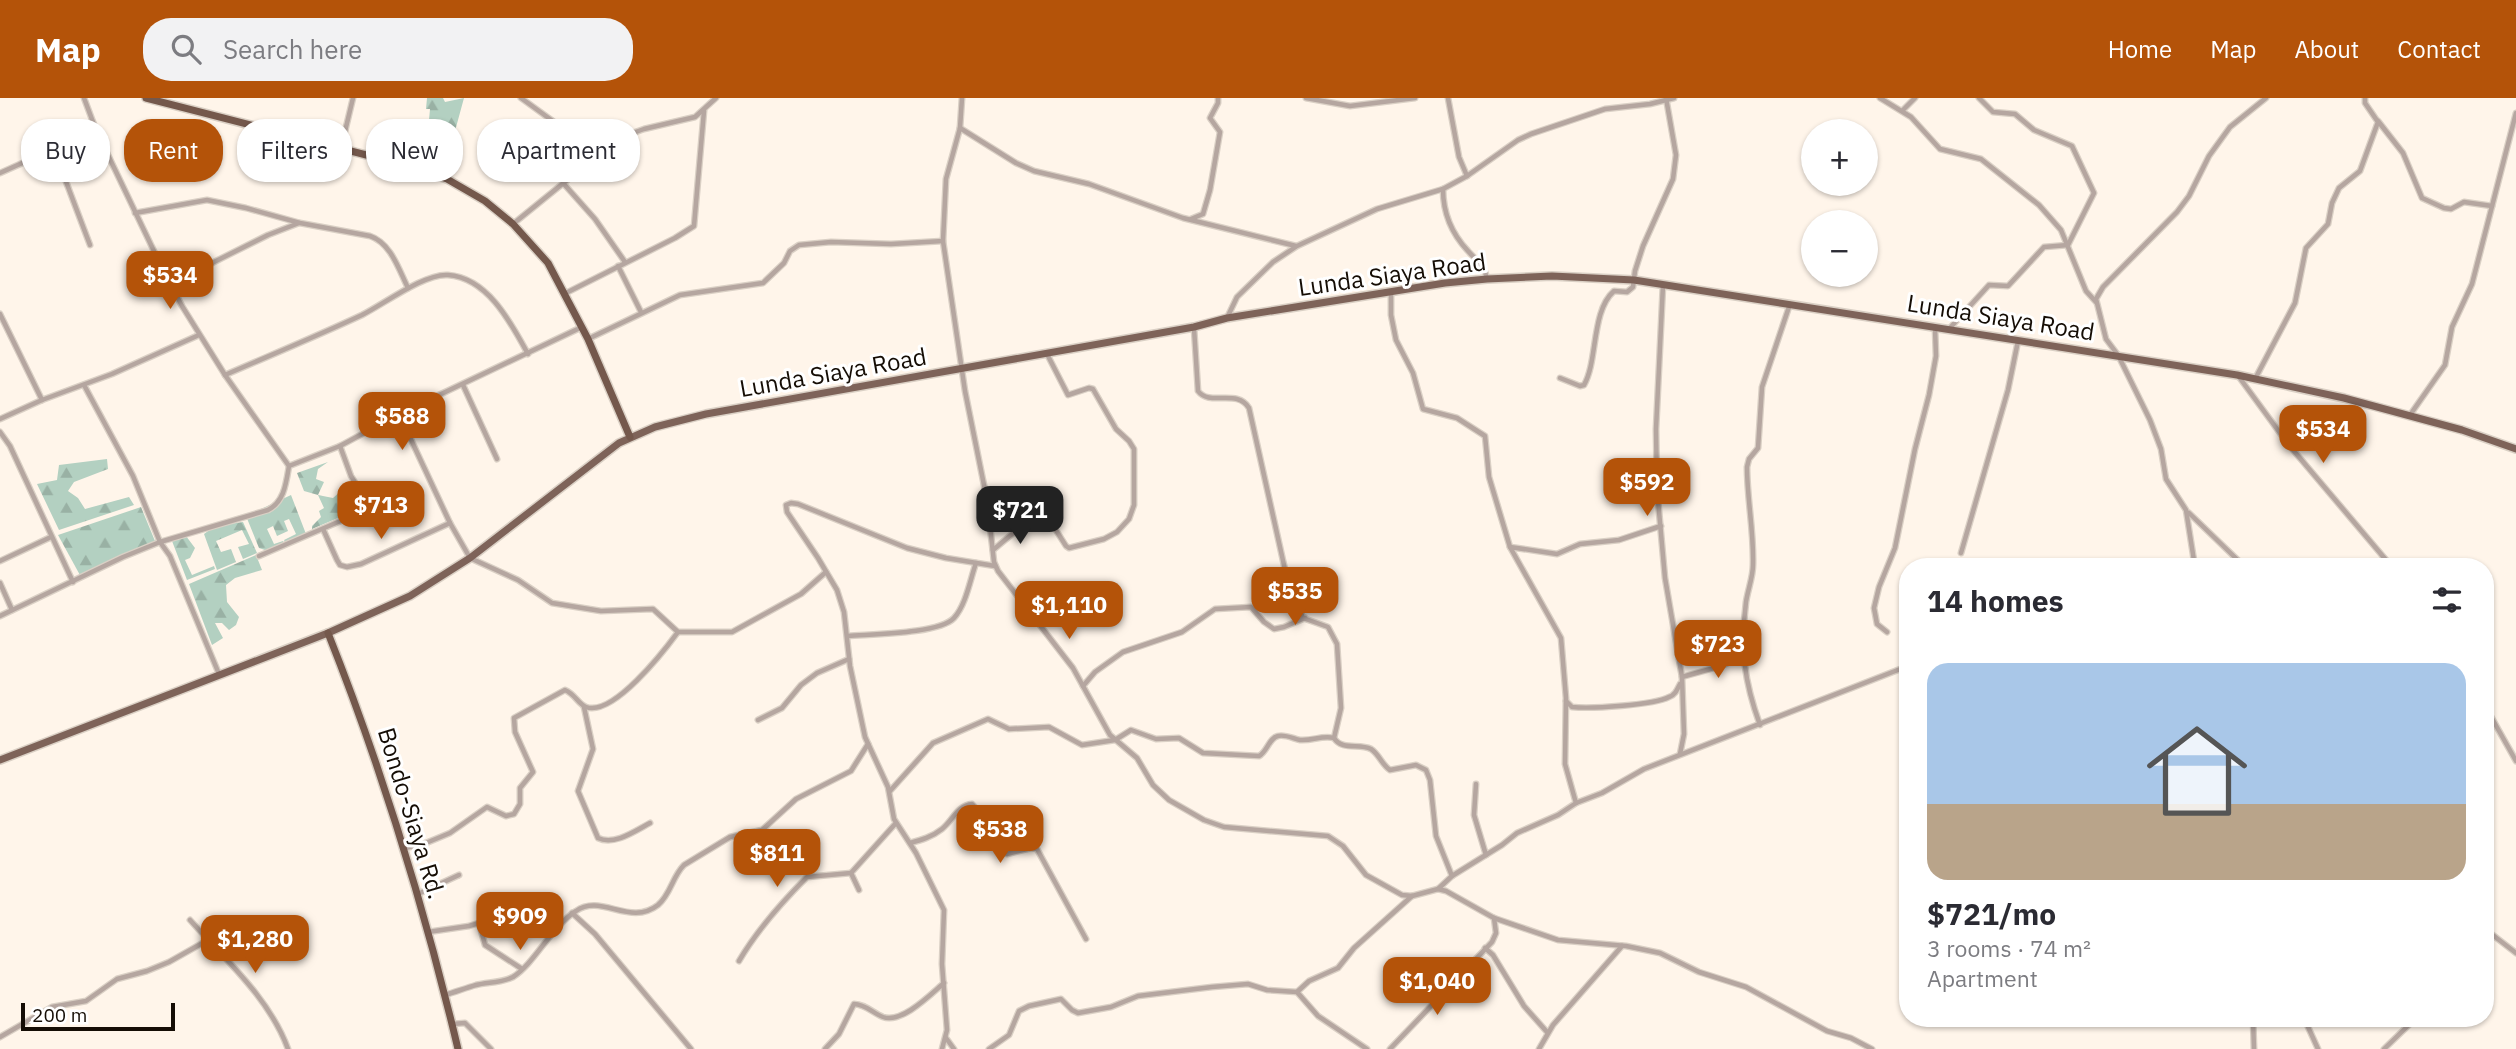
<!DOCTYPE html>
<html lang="en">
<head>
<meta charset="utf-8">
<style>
	:root { --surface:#fff; --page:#f2f2f3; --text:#2b2b33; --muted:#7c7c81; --accent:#b45309 }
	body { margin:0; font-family:"IBM Plex Sans",sans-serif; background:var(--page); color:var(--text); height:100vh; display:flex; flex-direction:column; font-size:26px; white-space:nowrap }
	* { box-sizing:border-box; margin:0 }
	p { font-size:23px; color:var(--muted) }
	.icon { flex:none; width:38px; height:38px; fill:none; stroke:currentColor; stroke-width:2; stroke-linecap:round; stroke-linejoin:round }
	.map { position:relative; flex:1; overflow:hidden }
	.side { position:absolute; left:1899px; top:460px; width:595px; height:469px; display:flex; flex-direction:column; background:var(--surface); border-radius:28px; box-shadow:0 2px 5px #0004 }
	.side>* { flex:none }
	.hud { position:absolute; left:21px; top:21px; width:665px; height:63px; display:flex; gap:14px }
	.buttons { position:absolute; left:1801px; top:21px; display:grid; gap:14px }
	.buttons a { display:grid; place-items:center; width:77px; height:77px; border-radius:50%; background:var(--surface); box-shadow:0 2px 5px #0004; font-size:35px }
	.scale { position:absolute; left:21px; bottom:18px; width:154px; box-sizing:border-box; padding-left:7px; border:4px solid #150d05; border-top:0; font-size:19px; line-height:24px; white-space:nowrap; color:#150d05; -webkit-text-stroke:5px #fff; paint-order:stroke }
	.price { position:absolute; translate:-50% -60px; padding:0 16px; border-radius:14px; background:var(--accent); color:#fff; font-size:23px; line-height:46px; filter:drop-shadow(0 2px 4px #0008) }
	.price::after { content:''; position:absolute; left:50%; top:42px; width:21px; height:16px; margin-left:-10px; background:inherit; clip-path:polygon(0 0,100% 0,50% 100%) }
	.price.active { background:#222; color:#fff }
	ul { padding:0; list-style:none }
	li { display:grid; align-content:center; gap:14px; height:371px; padding:0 28px }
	li span { display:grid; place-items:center; height:217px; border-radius:21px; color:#555 }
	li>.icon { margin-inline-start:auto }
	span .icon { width:126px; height:126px; fill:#fffc; stroke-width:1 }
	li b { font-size:30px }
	h2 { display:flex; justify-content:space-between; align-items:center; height:84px; padding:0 28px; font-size:30px }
	.pill { padding:0 24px; border-radius:28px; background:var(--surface); box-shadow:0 2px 5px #0004; font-size:24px; line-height:63px }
	.pill.active { background:var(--accent); color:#fff }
	header { display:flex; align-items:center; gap:42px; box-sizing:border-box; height:98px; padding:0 35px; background:var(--accent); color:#fff }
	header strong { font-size:33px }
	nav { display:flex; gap:38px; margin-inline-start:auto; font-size:24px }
	.search { width:490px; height:63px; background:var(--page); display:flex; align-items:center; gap:18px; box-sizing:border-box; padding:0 24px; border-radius:28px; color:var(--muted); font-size:26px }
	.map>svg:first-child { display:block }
</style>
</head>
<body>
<header>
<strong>Map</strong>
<div class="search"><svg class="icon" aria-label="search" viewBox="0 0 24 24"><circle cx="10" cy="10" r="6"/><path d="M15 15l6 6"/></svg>Search here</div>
<nav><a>Home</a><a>Map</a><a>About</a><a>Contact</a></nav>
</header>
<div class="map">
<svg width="2516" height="951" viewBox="0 0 2516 951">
	<defs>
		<pattern id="forest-firs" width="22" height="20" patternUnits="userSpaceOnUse" patternTransform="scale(1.75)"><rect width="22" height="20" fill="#b3d0c1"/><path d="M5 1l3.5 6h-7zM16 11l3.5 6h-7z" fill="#99b1a4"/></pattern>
	</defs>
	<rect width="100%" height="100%" fill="#fff5ea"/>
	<g fill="url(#forest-firs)">
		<polygon points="427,0 443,0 445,4 464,0 455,33 447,35 429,22 430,11 426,11"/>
		<polygon points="107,361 108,371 74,384 68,393 78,400 85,411 129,399 134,407 59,432 37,386 57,382 59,367"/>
		<polygon points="328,364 318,371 316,381 324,384 318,397 333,400 351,384 361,401 343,410 345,417 312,431 312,428 321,419 319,413 324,410 318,397 304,393 297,375"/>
		<polygon points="291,397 306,436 285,444 284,442 296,436 289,421 284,423 288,433 277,438 273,428 267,431 274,446 283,443 284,445 268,453 259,450 246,418"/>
		<polygon points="141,409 155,443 81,479 58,437"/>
		<polygon points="243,424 257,455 243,461 238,449 249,446 242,432 216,443 221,454 231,451 236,464 217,472 204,436 215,428"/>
		<polygon points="186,438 195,450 190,460 185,462 192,477 214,468 215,471 187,482 172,443"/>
		<polygon points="256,457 262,472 235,480 226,487 227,504 239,519 236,527 229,532 222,525 215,525 223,540 212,547 189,486"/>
	</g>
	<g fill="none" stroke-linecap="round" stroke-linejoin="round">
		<g stroke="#dad0c5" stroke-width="7">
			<g id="minor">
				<polyline points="521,0 572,37 588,62"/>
				<polyline points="962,0 960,30 946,81 943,143 965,293 987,402 994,464 998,473 1073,570 1110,637 1137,660 1153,687 1169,702 1204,722 1224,729 1328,738 1343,748 1366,777 1402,797 1412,798 1438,791 1446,793 1494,820 1558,842 1626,848 1660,855 1699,874 1746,889 1827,933 1851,940 1872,951"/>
				<polyline points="1306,0 1350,8 1415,0"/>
				<polyline points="1448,0 1459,59 1467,78"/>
				<polyline points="1880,0 1911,19 1940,51 1981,61 2039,107 2061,132 2086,193 2096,204"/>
				<polyline points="1903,12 1915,0"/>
				<polyline points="2378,23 2403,55 2422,100 2444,110 2451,111 2464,104 2492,108"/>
				<polyline points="960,30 1016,65 1034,73 1089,86 1183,120 1296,148"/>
				<polyline points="341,50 353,0"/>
				<polyline points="54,52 90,147"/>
				<polyline points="0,75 96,32 84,0"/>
				<polyline points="563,85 595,121 625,164"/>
				<path d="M 1443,91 C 1443,114 1452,136 1468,153 C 1476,162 1485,168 1487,181"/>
				<path d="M 135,115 L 207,102 L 246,110 L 300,125 L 370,138 C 391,145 399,172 408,190"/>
				<polyline points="1191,121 1203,116 1210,92 1220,34 1210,20 1218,5 1218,0"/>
				<polyline points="513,126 619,40 644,31 695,19 716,0"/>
				<polyline points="618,168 641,214"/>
				<polyline points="170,186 268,137 299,125"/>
				<polyline points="1663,187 1656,331 1657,391 1665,480 1682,579 1684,636 1680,656"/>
				<polyline points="1391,194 1391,217 1396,242 1413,275 1423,311 1457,320 1485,338 1489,379 1510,449 1557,456 1580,446 1619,442 1661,428"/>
				<polyline points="566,195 675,140 694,128 704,13"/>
				<polyline points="0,216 42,302"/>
				<polyline points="1227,220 1237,199 1273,164 1297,148 1377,111 1443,91 1467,78 1518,42 1531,36 1605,11 1650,6 1674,0"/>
				<path d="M 1194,230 L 1198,293 C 1210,309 1237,290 1249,310 L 1288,485 L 1303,520 L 1328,529 L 1337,546 L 1341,610 L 1334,640 C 1342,653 1359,645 1371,651 C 1379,656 1382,667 1390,672 L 1416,667 L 1426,672 L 1430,682 L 1436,738 L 1452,778"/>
				<polyline points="1949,231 1989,187 2008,188 2044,149 2068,147 2094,95 2072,48 2034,32 2015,16 1993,14 1979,0"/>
				<polyline points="588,241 680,197 763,185 784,165 790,153 799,147 831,144 891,146 943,143"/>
				<path d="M 225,277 C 271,257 317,238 362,217 C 384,206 425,175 448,177 C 488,180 511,225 528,256"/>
				<polyline points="2239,279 2288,346 2392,469"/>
				<path d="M 1560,280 L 1580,288 L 1584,287 C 1598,263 1591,213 1614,193 L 1627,194 L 1633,189 L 1635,173 L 1643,148 L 1673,81 L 1676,57 L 1666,0"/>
				<polyline points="2255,281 2295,205 2306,150 2328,126 2332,105 2339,90 2360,73 2378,24 2365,5 2365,0"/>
				<polyline points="84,287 133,378 160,444 170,458 219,576"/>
				<polyline points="463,287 497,361"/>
				<polyline points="399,316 450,425 470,460 518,482 552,505 601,513 653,511 678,534 732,534 801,496 826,474"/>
				<polyline points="2410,317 2445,267 2452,229 2472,186 2516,15"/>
				<polyline points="0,321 42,302 112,276 199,237"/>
				<polyline points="0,334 10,348 73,484"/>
				<polyline points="289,368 340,348 399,316 582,229"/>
				<polyline points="988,407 997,416 1014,414 1025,422 1047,418 1066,448 1069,450 1104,441 1117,434 1129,421 1134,407 1134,351 1129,343 1116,331 1093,291 1089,290 1068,297 1047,256"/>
				<polyline points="2189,415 2245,469"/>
				<polyline points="323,431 337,462 340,467 347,469 361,466 450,425"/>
				<polyline points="1510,449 1561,540 1566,600 1565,666 1576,705"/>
				<polyline points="993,452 1029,422"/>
				<polyline points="1961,455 2008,292 2018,243"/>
				<polyline points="259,458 345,421 367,408 366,402 351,378 340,348"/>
				<polyline points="0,463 51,439"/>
				<polyline points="2195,469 2186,412 2166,381 2161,351 2150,322 2118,257 2106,241 2096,201 2103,189 2177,114 2189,98 2209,58 2230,29 2266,0"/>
				<polyline points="0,485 12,512"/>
				<path d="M 0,518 L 123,459 L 160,444 L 268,412 C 284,404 286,386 289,368 L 225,277 L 182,208 L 164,174 L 96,32"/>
				<polyline points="1887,534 1877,526 1874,510 1879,489 1895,450 1915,351 1929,297 1936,258 1935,230"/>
				<path d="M 848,538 C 871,536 939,536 954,520 C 966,507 970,482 976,465"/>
				<polyline points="1682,579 1721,568 1743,558"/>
				<polyline points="1083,588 1095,574 1123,554 1182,534 1215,511 1251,509 1264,524 1274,531 1284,529 1305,520"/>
				<path d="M 1566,603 L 1572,609 C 1591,611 1654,607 1669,599 C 1675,597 1677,592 1680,586"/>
				<polyline points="2485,608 2516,663"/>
				<path d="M 584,609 L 593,651 L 578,693 L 598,740 C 614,748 635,733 650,725"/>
				<polyline points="758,622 782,610 801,587 817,575 849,561"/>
				<path d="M 1760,627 C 1744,583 1740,550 1746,504 C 1748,491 1753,479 1753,467 C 1754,433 1747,401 1747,369 L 1749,361 L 1758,350 L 1762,289 L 1790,206"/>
				<polyline points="1476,686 1474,717 1486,757"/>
				<path d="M 890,693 L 933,645 L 988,621 L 1009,631 L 1049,629 L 1082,647 L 1115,642 L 1131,632 L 1156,641 L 1179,640 L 1203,655 L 1259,658 C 1267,654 1269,640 1278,638 C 1285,636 1294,641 1300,642 C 1313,643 1322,637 1334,640"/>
				<path d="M 910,745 C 921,742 932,739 942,731 C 952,723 958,707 972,706 L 988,724 L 1007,756 L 1031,750 L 1037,751 L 1086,841"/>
				<path d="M 405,750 L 426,745 L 450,735 L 487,709 L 506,718 L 514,716 L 520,706 L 520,690 L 533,674 L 515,634 L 514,620 L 565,592 C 575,596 578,606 586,609 C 613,619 664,553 678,534"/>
				<polyline points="1438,791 1452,778 1502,747 1517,735 1558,717 1576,705 1602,695 1644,671 1908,568"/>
				<polyline points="859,792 851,775 896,725"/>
				<polyline points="418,796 459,777"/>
				<polyline points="572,815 595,836 691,951"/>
				<path d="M 190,822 C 225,861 270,901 288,951"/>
				<polyline points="479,825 485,847 522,871"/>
				<polyline points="2485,831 2516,855"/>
				<polyline points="428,834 469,828 508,816 521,816"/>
				<polyline points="1485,850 1493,857 1524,908 1547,934"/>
				<path d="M 739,863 C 757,832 782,804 807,779 L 851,775"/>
				<polyline points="1297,894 1309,883 1338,870 1354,850 1412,798"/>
				<path d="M 445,897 C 455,894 466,890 476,887 C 488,884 501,885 513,879 C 535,865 551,829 576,813 C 601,795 630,829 658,807 C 671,796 672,779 684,767 L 730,739 L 762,732 L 796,701 L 851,673 L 868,646"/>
				<polyline points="1990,920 1991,923 1996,920"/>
				<polyline points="2253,920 2254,951"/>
				<polyline points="2304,920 2318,951"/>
				<polyline points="452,926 465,925 491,951"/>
				<polyline points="0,939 52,909 86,903 117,881 147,873 169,864 245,821"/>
				<polyline points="946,940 954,951"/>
				<path d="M 825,951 L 839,936 L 854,906 C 865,906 873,915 883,919 C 902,926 931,896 944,885"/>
				<polyline points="942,951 947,932 942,866 944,812 916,755 894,721 888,689 865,639 850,568 844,514 837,492 818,460 787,414 786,407 791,405 798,406 907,450 946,460 995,468"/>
				<polyline points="989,951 1009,937 1019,913 1029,908 1061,901 1072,912 1078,915 1111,909 1138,898 1212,889 1248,886 1267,892 1297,894 1318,918 1367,951"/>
				<polyline points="1390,951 1492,844 1496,835 1494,820"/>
				<polyline points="1539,951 1553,927 1622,848"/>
				<polyline points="2384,951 2416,920"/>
			</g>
		</g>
		<g stroke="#dad0c5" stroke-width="10">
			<polyline id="primary" points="0,662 328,535 410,498 470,460 619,345 655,329 706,316 1194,229 1227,220 1445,185 1487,181 1552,178 1634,182 2237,277 2344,300 2462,332 2516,351"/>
		</g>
		<g stroke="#dad0c5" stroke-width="10">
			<g id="trunk">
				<polyline points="146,0 401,66 447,81 485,103 513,126 548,165 588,241 630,339"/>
				<path d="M 328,535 C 382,671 424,808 458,951"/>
			</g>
		</g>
		<use href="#minor" stroke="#b5a6a0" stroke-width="4.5"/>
		<use href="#primary" stroke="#7e6359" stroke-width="7"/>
		<use href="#trunk" stroke="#74584c" stroke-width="7"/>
	</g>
	<g text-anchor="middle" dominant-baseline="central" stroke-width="6" stroke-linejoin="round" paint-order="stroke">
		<g font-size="24" fill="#150d05" stroke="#fff">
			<text transform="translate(1392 176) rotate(-8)">Lunda Siaya Road</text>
			<text transform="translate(2001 219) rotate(9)">Lunda Siaya Road</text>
			<text transform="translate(833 274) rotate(-10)">Lunda Siaya Road</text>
			<text transform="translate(412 715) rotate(73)">Bondo-Siaya Rd.</text>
		</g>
	</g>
</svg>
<div class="buttons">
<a>+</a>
<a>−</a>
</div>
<div class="scale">200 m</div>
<b class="price" style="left:170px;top:213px">$534</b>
<b class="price" style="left:402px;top:354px">$588</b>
<b class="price" style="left:2323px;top:367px">$534</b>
<b class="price" style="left:1647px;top:420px">$592</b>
<b class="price" style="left:381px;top:443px">$713</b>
<b class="price active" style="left:1020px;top:448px">$721</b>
<b class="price" style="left:1295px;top:529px">$535</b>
<b class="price" style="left:1069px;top:543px">$1,110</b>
<b class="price" style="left:1718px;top:582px">$723</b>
<b class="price" style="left:1000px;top:767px">$538</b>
<b class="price" style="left:777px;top:791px">$811</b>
<b class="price" style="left:520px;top:854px">$909</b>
<b class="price" style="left:255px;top:877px">$1,280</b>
<b class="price" style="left:1437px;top:919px">$1,040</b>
<div class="hud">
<a class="pill">Buy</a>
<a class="pill active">Rent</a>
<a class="pill">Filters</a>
<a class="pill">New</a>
<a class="pill">Apartment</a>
</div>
<section class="side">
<h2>14 homes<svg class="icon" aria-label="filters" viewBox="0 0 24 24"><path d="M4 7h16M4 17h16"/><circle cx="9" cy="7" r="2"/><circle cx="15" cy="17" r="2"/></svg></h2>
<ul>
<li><span style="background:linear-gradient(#a9c7e8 65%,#b9a48a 0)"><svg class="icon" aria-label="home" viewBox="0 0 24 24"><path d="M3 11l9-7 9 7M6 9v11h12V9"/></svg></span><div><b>$721/mo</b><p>3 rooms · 74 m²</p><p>Apartment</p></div></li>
</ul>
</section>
</div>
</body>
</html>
